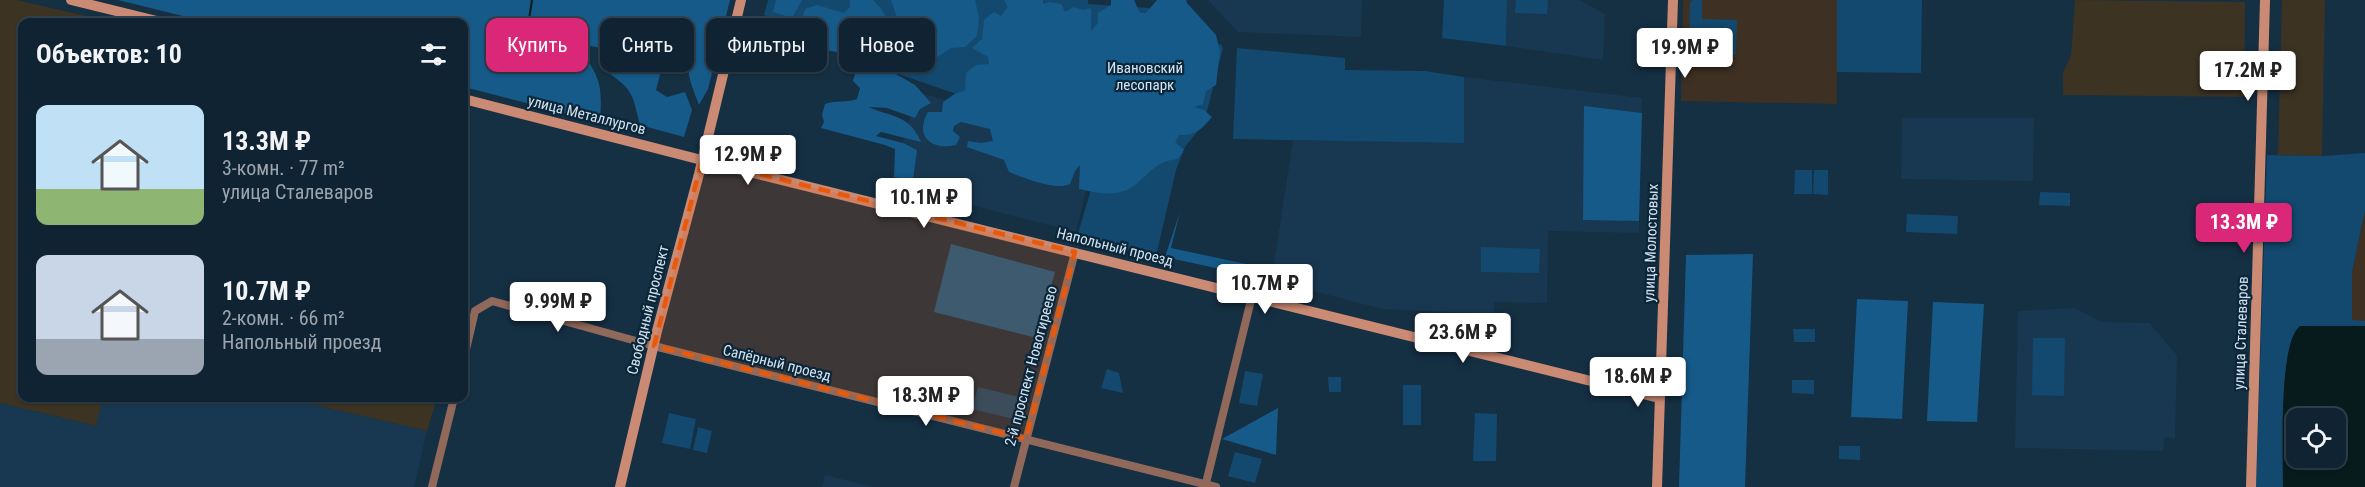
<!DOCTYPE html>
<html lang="ru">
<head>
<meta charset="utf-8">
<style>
	:root { --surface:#102332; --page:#192b3a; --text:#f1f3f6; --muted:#9ca4ac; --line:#30404d; --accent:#db2777 }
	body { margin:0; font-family:"Roboto Condensed",sans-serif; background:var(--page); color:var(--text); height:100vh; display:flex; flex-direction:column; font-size:22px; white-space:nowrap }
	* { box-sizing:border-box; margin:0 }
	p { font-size:20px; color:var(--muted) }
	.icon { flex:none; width:33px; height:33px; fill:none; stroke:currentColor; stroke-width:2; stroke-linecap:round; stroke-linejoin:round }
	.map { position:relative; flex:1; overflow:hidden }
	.panel { position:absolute; left:18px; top:18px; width:450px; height:384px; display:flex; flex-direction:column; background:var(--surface); border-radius:12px; box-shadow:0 2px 4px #0004,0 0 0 2px var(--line) }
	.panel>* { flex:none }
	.banner { position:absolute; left:486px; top:18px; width:570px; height:54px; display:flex; gap:12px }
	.buttons { position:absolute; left:2286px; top:408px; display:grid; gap:12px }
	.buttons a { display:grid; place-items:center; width:60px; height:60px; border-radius:12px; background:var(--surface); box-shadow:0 2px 4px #0004,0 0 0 2px var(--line); font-size:30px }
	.price { position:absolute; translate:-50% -51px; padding:0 14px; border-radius:6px; background:#fff; color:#222; font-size:20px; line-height:39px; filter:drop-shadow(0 2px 3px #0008) }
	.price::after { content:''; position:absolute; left:50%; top:36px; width:18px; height:14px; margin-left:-9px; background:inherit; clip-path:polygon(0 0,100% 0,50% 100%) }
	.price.on { background:var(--accent); color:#fff }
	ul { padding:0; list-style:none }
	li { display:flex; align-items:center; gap:18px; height:150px; padding:0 18px }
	li span { display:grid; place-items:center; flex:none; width:168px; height:120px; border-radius:12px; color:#555 }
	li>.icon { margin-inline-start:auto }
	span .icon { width:72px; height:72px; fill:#fffc; stroke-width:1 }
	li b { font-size:26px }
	h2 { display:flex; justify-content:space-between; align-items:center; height:72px; padding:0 18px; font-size:26px }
	.chip { padding:0 21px; border-radius:12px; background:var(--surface); box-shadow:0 2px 4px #0004,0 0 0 2px var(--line); font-size:21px; line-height:54px }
	.chip.on { background:var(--accent); color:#fff }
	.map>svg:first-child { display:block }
</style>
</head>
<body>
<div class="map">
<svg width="2365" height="487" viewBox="0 0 2365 487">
	<rect width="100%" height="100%" fill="#152f43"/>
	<g fill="#3e3123">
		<polygon points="1683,0 1837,0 1837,104 1681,101"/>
		<polygon points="2365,210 2365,321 2352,321 2352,272"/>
	</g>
	<g fill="#3c3322">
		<polygon points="0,0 17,0 112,22 22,22 22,398 103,398 96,426 0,403"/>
		<polygon points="2075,0 2245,2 2244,97 2063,95 2063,73 2071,55"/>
		<polygon points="2282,0 2325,0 2322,156 2278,155"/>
		<polygon points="284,398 437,398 427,431"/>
	</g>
	<g fill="#183851">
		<polygon points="1208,0 1362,0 1361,37 1238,32"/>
		<polygon points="1507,0 1580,0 1605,14 1603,60 1506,46"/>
		<polygon points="1464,77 1642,98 1639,233 1548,231 1547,303 1494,302 1494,314 1382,309 1313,291 1313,277 1273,270 1293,140 1464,143"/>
		<polygon points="917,92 1098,142 1076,232 891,184"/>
		<polygon points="1902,118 2034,118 2033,181 1901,179"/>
		<polygon points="2074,308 2103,322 2149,323 2177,355 2175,438 2164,437 2163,451 2015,448 2018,311"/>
		<polygon points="103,398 284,398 427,431 414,487 0,487 0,403 96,426"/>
		<polygon points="825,475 874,487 822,487"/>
	</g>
	<g fill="#13496f" fill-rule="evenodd">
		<polygon points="768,0 1088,0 1088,4 1179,10 1217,45 1221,44 1223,48 1204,123 1185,147 1176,170 1156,256 1077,237 1100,159 968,98 791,37 793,27 764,15"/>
		<polygon points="1444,0 1507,0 1506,46 1442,38"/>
		<polygon points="1516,0 1548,0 1547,14 1515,13"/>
		<polygon points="1693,0 1702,0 1702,19 1737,20 1736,55 1707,54 1707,28 1694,28 1693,54 1689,53 1690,2"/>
		<polygon points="1837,0 1922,0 1921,73 1837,72"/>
		<polygon points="1237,48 1345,58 1345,70 1425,71 1464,77 1464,143 1233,139"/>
		<path d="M 2365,153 L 2365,210 L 2352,272 L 2352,320 L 2365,321 L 2365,487 L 2256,487 L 2267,155 L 2323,156 ZM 2296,418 L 2336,418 L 2336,458 L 2296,458 Z"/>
		<polygon points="1795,170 1812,170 1812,194 1794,194"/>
		<polygon points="1814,170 1828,170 1828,195 1813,194"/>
		<polygon points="2040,192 2070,193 2070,206 2039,205"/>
		<polygon points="1907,214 1958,216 1957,234 1906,232"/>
		<polygon points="1481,247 1540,249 1539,273 1481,272"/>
		<polygon points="1793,329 1815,329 1815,342 1794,342"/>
		<polygon points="2033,338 2065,338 2064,396 2032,395"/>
		<polygon points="1107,369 1119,373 1123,393 1101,388"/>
		<polygon points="1245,371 1263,374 1257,406 1239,403"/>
		<polygon points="1328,377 1341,377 1341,392 1329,392"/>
		<polygon points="1792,380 1814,380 1814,394 1792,393"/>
		<rect x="1403" y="385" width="18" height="40"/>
		<polygon points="978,387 1019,397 1014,419 972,409"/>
		<polygon points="669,413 696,419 690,449 662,443"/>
		<polygon points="1475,413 1497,414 1496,461 1473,461"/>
		<polygon points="698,427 712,431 707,453 693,450"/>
		<polygon points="1839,446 1860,446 1860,460 1839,459"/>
		<polygon points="1235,452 1262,459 1255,483 1228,476"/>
	</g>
	<g fill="#155a89">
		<path d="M 118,0 L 730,0 L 708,89 L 699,105 C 694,91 685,73 689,57 C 691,47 694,39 695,28 L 685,19 L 670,21 L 664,28 L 662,67 L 656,90 L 667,97 L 685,92 L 692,110 L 684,137 L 640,125 C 632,91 632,89 603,69 L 600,48 L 587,45 L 581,51 C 602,80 602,87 600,122 L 464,87 L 464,22 L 207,22 Z"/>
		<polygon points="776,0 802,0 792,18 773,12"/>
		<path d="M 850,0 L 873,0 C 887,13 890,26 891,45 C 878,55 871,58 856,49 C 827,54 818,52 799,30 L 805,9 L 817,5 L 844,13 L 850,7 Z"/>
		<polygon points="891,0 975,0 979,18 977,36 965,47 951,48 936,58 923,51 929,45 927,33 918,28 909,33 901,30"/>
		<path d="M 1004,0 L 1043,0 L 1043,4 L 1050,2 L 1061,4 L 1065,12 L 1074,7 L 1083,10 L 1091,8 L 1091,31 L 1098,23 L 1098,13 L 1111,5 L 1111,0 L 1134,0 L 1140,13 L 1146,13 L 1157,0 L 1186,0 L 1187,3 L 1216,35 L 1220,51 L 1216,85 L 1206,91 L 1203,104 L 1194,107 L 1204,110 L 1212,117 C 1202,129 1195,136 1179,135 L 1175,142 L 1184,150 L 1178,159 C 1156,161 1150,173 1135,185 C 1118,198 1097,193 1079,189 L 1080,165 L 1075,171 L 1070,184 C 1056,191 1024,178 1009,172 L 1004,160 L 967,147 L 968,141 L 981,143 L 993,141 L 990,129 L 961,122 L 954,126 L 953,131 L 960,137 L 956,145 C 931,151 914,136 928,112 L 942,112 L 943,102 L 956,93 L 965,91 L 966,73 L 976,65 L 989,64 L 988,57 L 972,48 L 982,39 L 984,20 L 994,12 L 1001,16 L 1008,7 Z"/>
		<path d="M 875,62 L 915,85 L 931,103 L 920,109 L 915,118 L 887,108 L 869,107 C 893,118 909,114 921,142 L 881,132 L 876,136 L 903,143 L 917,150 L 913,180 L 894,177 L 895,149 L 885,145 L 821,128 L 824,122 L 822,115 L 825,104 C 836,100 845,103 857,99 L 860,88 L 853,81 L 856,70 L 868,63 Z"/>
		<polygon points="1584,106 1642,113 1639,221 1583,220"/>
		<polygon points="1180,212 1171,248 1246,264 1243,274 1165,257"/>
		<polygon points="951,244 1055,272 1037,338 934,312"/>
		<polygon points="1753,254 1745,487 1679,487 1686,255"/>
		<polygon points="1857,299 1908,301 1902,419 1851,417"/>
		<polygon points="1933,302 1984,304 1977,422 1927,421"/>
		<polygon points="1278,408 1276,455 1222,439"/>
	</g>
	<path fill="#071b1c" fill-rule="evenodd" d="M 2300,326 L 2365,326 L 2365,487 L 2283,487 C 2283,457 2278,342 2300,326 ZM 2296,418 L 2336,418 L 2336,458 L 2296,458 Z"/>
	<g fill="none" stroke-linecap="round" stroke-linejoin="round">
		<polyline stroke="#071b1c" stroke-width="2" points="529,70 528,26 532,0"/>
		<g stroke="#91695a" stroke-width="8">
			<polyline points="464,358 475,311 492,301 654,346 1216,487"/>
			<polyline points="432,487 454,398"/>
			<polyline points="1014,487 1075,252"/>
			<polyline points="1205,487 1252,296"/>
		</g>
		<g stroke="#cb8a73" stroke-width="10">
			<polyline points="71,0 161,22"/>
			<polyline points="464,99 725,166 1659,398"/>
			<polyline points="620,487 657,331 699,174 741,0"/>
			<polyline points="1657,487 1673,0"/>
			<polyline points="2251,487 2265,0"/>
		</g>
	</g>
	<path fill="#e8590c" fill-opacity="0.2" stroke="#e8590c" stroke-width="4.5" stroke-dasharray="12 8" stroke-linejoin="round" d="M 702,160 L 1075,252 L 1026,439 L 654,346 Z"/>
	<g text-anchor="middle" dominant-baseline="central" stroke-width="4.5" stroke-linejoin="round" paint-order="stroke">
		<g font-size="15" fill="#d2e6f7" stroke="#0b2539">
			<text x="1145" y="68">Ивановский<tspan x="1145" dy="17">лесопарк</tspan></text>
		</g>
		<g font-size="15" fill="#d2e2ef" stroke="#0b2539">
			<text transform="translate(587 115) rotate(14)">улица Металлургов</text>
			<text transform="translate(1651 243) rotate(-88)">улица Молостовых</text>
			<text transform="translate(1115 247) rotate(14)">Напольный проезд</text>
			<text transform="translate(648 310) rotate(-76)">Свободный проспект</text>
			<text transform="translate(2241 333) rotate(-88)">улица Сталеваров</text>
			<text transform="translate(777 363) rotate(14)">Сапёрный проезд</text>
			<text transform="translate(1031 366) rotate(-75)">2-й проспект Новогиреево</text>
		</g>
	</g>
</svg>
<div class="buttons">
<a><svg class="icon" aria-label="locate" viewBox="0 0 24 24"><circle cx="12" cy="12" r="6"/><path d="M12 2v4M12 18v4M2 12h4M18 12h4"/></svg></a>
</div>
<b class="price" style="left:1685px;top:79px">19.9M ₽</b>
<b class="price" style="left:2248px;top:102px">17.2M ₽</b>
<b class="price" style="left:748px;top:186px">12.9M ₽</b>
<b class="price" style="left:924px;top:229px">10.1M ₽</b>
<b class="price on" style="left:2244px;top:254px">13.3M ₽</b>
<b class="price" style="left:1265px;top:315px">10.7M ₽</b>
<b class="price" style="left:558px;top:333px">9.99M ₽</b>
<b class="price" style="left:1463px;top:364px">23.6M ₽</b>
<b class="price" style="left:1638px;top:408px">18.6M ₽</b>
<b class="price" style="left:926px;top:427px">18.3M ₽</b>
<div class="banner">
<a class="chip on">Купить</a>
<a class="chip">Снять</a>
<a class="chip">Фильтры</a>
<a class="chip">Новое</a>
</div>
<section class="panel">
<h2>Объектов: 10<svg class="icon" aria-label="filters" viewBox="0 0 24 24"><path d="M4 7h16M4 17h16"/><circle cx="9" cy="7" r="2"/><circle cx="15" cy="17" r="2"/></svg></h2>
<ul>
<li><span style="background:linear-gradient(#bfe0f5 70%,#8fb573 0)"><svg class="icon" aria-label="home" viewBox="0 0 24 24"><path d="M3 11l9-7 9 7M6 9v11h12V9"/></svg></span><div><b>13.3M ₽</b><p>3-комн. · 77 m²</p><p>улица Сталеваров</p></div></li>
<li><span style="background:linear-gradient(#c9d6e8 70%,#9aa5b1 0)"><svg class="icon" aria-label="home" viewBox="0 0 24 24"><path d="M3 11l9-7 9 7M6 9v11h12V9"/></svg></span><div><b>10.7M ₽</b><p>2-комн. · 66 m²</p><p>Напольный проезд</p></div></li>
</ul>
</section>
</div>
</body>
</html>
